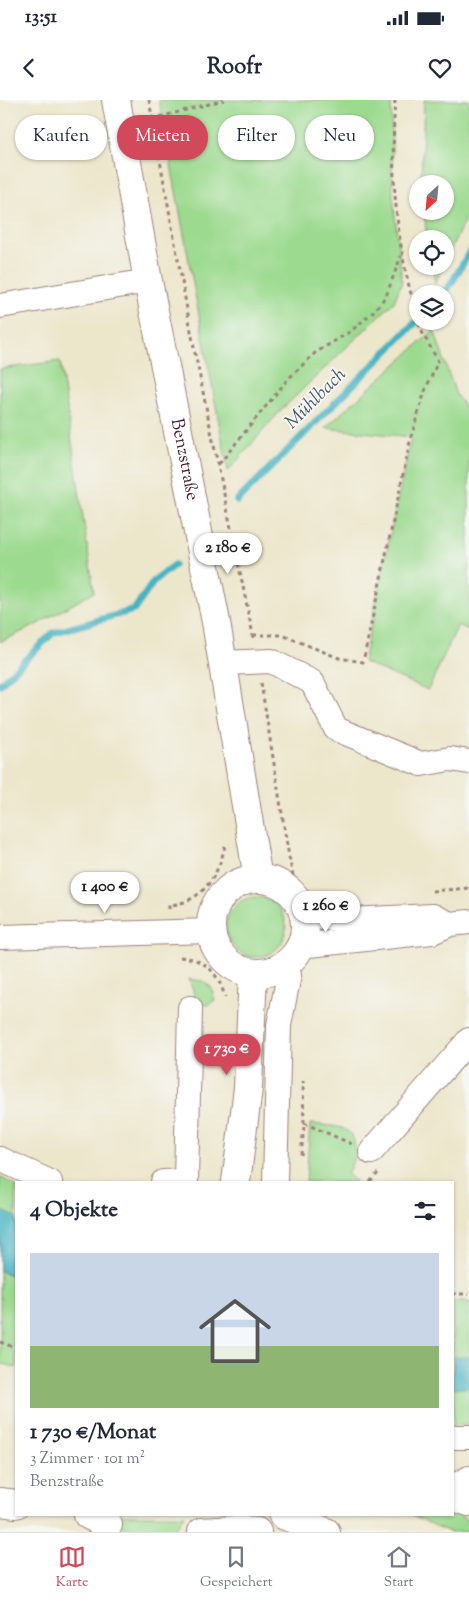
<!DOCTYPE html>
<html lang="de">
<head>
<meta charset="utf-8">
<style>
	:root { --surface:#fff; --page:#f2f2f3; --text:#1f2937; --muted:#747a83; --line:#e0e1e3; --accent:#d1495b }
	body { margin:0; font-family:"Sorts Mill Goudy",serif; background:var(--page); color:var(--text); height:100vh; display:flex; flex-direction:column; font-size:19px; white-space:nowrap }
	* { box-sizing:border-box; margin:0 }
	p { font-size:16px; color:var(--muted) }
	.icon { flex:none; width:28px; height:28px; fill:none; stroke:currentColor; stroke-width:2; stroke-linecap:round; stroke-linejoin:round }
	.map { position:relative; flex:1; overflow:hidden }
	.details { position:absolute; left:15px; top:1081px; width:439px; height:335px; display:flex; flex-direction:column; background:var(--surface); border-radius:0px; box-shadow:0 1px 4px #0004 }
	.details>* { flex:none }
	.guide { position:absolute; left:15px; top:15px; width:440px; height:45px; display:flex; gap:10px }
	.needle { width:32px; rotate:206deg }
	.buttons { position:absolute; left:409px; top:75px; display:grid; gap:10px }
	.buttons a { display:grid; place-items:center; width:45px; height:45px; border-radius:50%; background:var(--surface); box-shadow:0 1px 4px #0004; font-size:25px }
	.price { position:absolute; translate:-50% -42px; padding:0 11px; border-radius:18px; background:#fff; color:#222; font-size:16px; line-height:32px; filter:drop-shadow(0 1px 2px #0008) }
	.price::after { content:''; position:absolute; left:50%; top:30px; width:15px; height:11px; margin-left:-8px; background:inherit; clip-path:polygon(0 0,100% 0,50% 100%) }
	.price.active { background:var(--accent); color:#fff }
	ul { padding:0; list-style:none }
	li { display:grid; align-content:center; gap:10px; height:265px; padding:0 15px }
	li span { display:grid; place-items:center; height:155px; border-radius:0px; color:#555 }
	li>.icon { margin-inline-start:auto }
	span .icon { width:90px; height:90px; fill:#fffc; stroke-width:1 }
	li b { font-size:21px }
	h2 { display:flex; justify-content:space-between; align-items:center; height:60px; padding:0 15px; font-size:21px }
	.pill { padding:0 18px; border-radius:22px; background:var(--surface); box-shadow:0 1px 4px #0004; font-size:18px; line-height:45px }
	.pill.active { background:var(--accent); color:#fff }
	.status { display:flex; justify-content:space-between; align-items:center; height:35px; padding:0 25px; background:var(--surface); direction:ltr }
	.status svg { height:14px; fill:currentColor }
	header { display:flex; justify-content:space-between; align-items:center; height:65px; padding:0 15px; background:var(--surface); font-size:22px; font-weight:800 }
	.tabs { display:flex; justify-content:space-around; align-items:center; height:70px; border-top:1px solid var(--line); background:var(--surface); font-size:14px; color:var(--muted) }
	.tabs a { display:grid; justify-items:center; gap:2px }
	.tabs .active { color:var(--accent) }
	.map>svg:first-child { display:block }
</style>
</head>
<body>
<div class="status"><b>13:51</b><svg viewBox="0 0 49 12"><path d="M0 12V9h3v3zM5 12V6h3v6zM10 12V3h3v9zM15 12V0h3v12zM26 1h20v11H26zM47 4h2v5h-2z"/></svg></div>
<header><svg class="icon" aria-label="back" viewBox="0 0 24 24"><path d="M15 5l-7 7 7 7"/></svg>Roofr<svg class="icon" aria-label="heart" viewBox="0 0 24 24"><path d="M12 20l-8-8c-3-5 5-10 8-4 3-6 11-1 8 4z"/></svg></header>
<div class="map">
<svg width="469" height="1432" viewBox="0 0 469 1432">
	<rect width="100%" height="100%" fill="#f6f6f2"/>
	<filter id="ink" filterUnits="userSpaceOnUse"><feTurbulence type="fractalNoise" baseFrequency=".02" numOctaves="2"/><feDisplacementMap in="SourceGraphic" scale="10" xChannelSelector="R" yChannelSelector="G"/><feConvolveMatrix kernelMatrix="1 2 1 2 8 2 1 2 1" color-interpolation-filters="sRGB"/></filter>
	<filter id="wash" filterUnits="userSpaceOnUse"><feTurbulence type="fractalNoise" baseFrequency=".0096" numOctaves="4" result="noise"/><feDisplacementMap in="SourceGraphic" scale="20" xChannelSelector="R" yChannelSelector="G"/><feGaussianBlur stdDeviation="1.12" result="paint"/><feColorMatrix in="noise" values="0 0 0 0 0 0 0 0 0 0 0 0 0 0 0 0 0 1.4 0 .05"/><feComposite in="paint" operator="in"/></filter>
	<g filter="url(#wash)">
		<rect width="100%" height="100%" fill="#ece6cb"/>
		<g fill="#9cda8f" stroke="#737c5d">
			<polygon points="159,0 391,0 393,96 402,182 394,202 281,310 228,371"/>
			<polygon points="424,0 469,0 469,111 445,161 445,139 427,139 424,111 445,111 445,84 421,84"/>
			<polygon points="432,166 443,166 435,184"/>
			<polygon points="434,230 456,295 469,312 469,530 458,525 428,590 363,562 411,337 325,328"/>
			<polygon points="60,261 94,492 34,526 0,542 0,269"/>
			<circle cx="256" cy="827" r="30"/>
			<polygon points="189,879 202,881 211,887 215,900 208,905 197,903"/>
			<path d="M 310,1024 C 320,1025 333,1025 342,1028 C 362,1036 355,1061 347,1074 L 357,1082 L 306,1082 Z"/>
			<polygon points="0,1077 16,1086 16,1268 0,1263"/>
			<polygon points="452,1202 469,1202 469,1325 453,1326"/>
			<polygon points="453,1411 469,1421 469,1432 449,1432 412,1415 452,1415"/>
			<polygon points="115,1415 184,1415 173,1432 126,1432"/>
		</g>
		<g fill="#46b3c3" stroke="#486977">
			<polygon points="0,1110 16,1117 16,1177 0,1171"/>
			<rect x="453" y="1257" width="16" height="31"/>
		</g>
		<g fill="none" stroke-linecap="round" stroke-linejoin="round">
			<g stroke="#46b3c3" stroke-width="7">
				<polyline points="442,194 451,184 469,153"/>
				<polyline points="237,401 418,220"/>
				<polyline points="0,584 53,533 134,510 154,481 174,465"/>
			</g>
		</g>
	</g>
	<g filter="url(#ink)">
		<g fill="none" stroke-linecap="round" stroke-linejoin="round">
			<g stroke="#9b827b" stroke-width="26">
				<g id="minor">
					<polyline points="0,206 148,181"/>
					<polyline points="223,563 271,561 312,582 336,629 421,664 450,659 469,662"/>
					<polyline points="304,816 349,820 433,816 448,823"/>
					<polyline points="0,837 211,831"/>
					<polyline points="299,846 432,832 450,824 469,822"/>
					<polyline points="371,1052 469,940"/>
					<polyline points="0,1059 50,1082"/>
					<polyline points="163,1082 186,1081 190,908"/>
					<polyline points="275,1082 279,925 289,875 285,865"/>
					<polyline points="452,1337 469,1337"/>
					<polyline points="469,1378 452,1387 460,1401 469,1404"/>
				</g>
			</g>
			<g stroke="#9b827b" stroke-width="30">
				<g id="major">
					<path id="s1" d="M 116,0 L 148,181 L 216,522 L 258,779"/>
					<circle cx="258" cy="826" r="47"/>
					<polyline points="236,1082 248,988 253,873"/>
					<polyline points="0,1402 16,1404"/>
					<polyline points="88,1415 108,1425"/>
					<polyline points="283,1415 326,1432"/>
					<polyline points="202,1432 232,1430 257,1432"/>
				</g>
			</g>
			<g stroke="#9b827b" stroke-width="3" stroke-dasharray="4 4" stroke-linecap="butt">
				<polyline points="149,0 195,253 254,540"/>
				<path d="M 395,0 C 390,75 396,147 418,219"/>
				<polyline points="152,19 224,0"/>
				<polyline points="219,364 288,279 315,253 351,231 374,211 386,196 401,156"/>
				<polyline points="253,535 282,535 339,558 363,562 411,337 425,291 438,261 422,232 418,221"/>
				<polyline points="261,583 289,757 293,776 305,792"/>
				<polyline points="432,791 469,788"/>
				<path d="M 169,809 L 169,805 C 202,803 219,775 225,745 L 228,745"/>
				<path d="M 180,857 C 206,859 218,873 225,897"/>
				<polyline points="304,1023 352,1044"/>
				<polyline points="301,1055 304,1026 303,981"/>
				<polyline points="370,1082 378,1073"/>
				<polyline points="452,1194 469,1194"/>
				<polyline points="0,1242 16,1248"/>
			</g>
			<use href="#minor" stroke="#fff" stroke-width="24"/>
			<use href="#major" stroke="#fff" stroke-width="28"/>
		</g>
	</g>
	<g text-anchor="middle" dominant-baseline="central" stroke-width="4" stroke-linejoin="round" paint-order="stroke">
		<g font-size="18" fill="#4a1f2b" stroke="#f6f6f2">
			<text stroke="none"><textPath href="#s1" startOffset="366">Benzstraße</textPath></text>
		</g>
		<g font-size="19" font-style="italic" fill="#485a68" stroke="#f6f6f2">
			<text transform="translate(316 299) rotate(-45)">Mühlbach</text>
		</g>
	</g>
</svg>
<div class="buttons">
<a><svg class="needle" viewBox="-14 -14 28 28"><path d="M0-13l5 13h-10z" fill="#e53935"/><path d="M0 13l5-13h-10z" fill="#747a83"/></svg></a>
<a><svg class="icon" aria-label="locate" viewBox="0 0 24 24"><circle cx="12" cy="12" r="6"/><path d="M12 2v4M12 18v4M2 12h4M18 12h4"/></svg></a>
<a><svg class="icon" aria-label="layers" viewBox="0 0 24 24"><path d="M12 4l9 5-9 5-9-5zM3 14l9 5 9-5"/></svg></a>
</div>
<b class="price" style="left:228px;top:475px">2 180 €</b>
<b class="price" style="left:105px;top:814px">1 400 €</b>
<b class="price" style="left:326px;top:833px">1 260 €</b>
<b class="price active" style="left:227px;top:976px">1 730 €</b>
<div class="guide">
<a class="pill">Kaufen</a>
<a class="pill active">Mieten</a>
<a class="pill">Filter</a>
<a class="pill">Neu</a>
</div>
<section class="details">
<h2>4 Objekte<svg class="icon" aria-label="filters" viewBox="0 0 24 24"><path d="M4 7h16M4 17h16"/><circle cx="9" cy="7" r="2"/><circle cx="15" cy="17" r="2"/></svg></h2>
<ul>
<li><span style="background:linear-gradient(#c9d6e8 60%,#8fb573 0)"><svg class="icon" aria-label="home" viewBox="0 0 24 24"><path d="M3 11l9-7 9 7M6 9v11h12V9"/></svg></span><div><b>1 730 €/Monat</b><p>3 Zimmer · 101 m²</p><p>Benzstraße</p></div></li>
</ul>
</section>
</div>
<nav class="tabs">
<a class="active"><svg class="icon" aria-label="map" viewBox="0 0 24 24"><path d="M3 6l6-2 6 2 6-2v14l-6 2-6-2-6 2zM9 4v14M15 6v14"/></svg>Karte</a>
<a><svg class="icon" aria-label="saved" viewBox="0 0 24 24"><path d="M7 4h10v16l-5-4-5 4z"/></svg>Gespeichert</a>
<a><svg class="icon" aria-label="home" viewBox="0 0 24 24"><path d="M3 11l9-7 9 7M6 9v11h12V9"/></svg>Start</a>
</nav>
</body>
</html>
